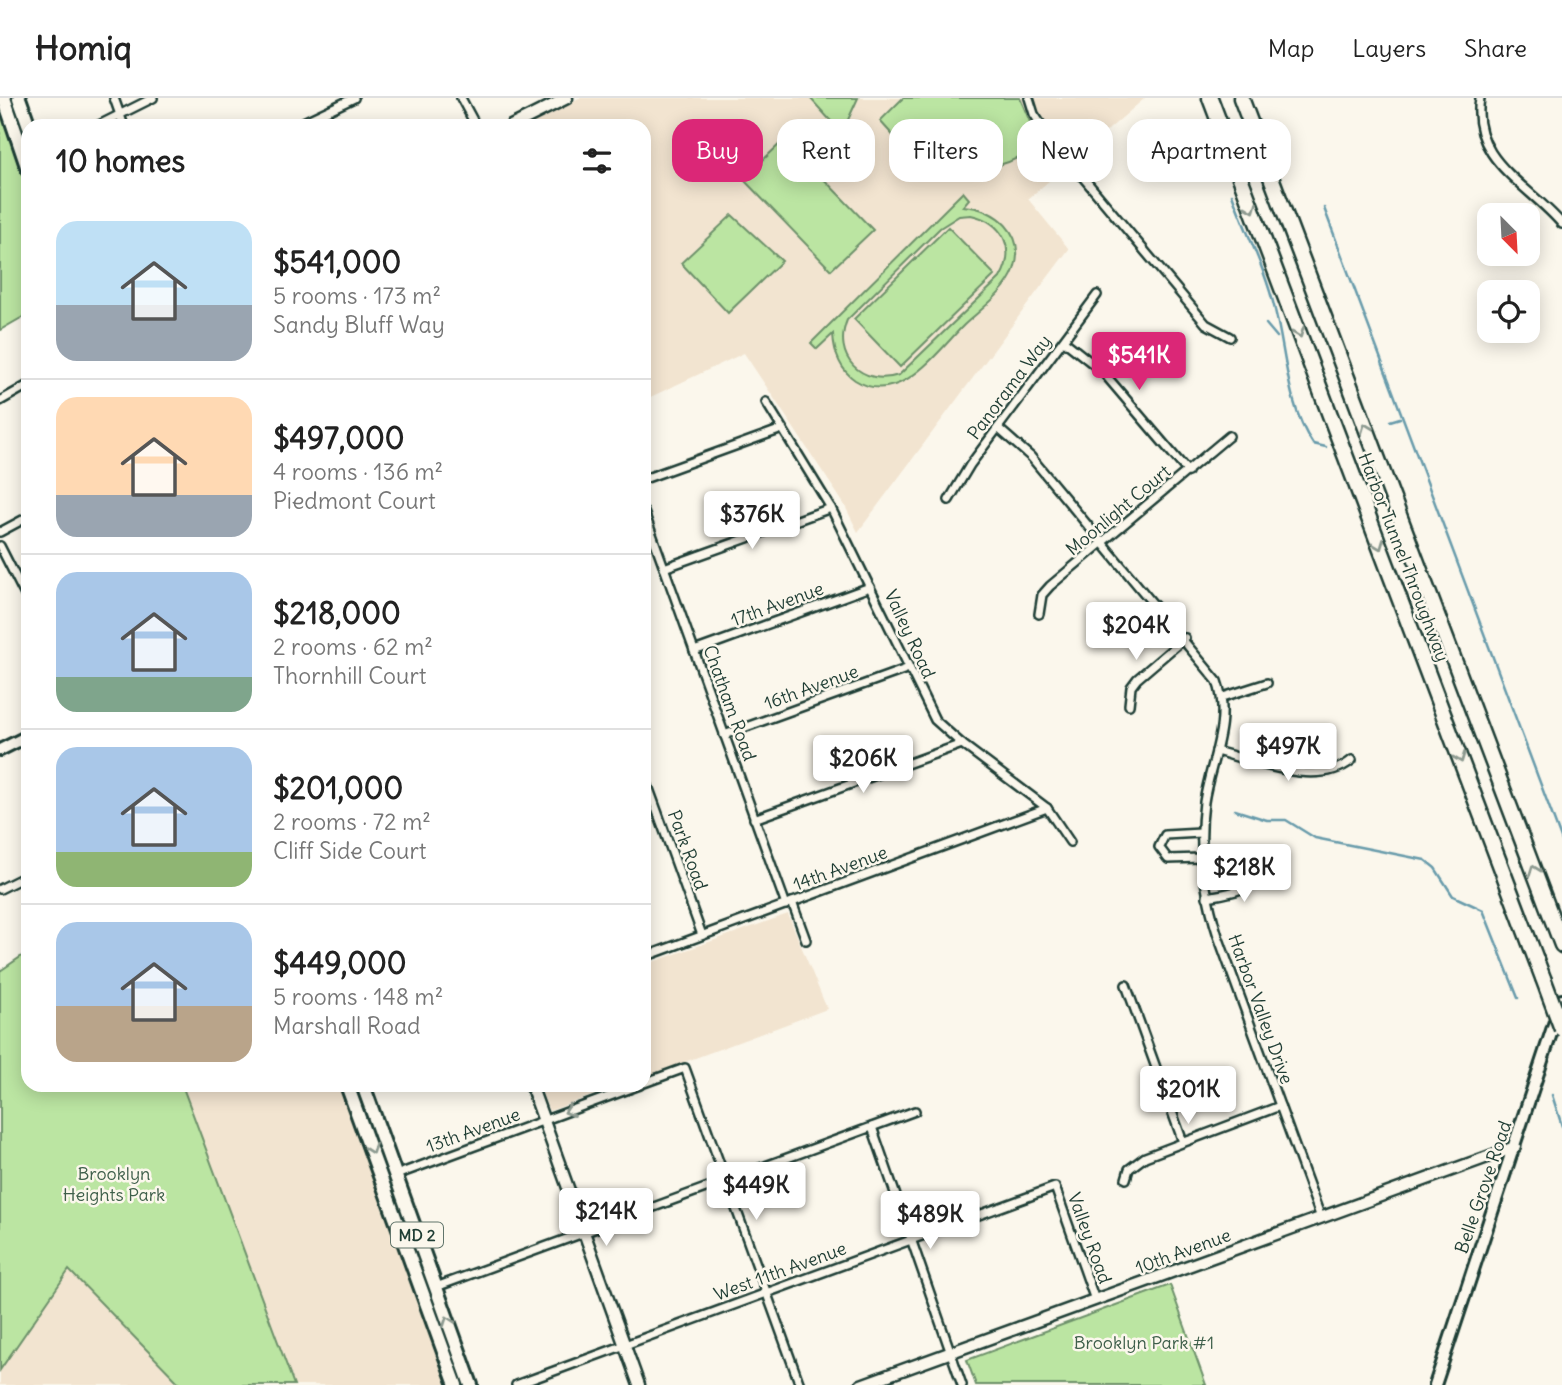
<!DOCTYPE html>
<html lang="en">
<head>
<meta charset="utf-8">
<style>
	:root { --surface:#fff; --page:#f2f2f2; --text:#222; --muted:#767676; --line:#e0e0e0; --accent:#db2777 }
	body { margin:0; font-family:Delius,sans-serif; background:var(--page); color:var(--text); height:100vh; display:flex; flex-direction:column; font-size:26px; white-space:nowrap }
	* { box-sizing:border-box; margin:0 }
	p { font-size:23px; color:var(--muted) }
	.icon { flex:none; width:38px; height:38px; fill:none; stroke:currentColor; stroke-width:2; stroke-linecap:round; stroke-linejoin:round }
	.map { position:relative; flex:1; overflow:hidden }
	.sheet { position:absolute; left:21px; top:21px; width:630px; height:973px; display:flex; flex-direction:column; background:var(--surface); border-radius:21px; box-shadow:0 4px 18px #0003 }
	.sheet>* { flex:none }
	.hud { position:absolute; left:672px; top:21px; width:665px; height:63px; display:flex; gap:14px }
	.needle { width:46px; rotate:156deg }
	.tools { position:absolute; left:1477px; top:105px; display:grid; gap:14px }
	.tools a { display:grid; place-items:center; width:63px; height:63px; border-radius:14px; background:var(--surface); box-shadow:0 4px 18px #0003; font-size:35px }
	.price { position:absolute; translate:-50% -60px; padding:0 16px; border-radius:7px; background:#fff; color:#222; font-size:23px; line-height:46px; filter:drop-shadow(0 2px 4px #0008) }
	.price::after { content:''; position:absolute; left:50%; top:42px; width:21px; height:16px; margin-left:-10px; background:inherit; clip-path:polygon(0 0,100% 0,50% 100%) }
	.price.current { background:var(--accent); color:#fff }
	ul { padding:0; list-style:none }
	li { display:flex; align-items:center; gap:21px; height:175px; padding:0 35px }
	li+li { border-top:2px solid var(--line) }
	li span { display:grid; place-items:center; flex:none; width:196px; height:140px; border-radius:21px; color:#555 }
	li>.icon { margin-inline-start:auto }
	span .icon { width:84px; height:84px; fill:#fffc; stroke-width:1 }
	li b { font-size:30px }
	h2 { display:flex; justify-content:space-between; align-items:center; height:84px; padding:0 35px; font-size:30px }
	.pill { padding:0 24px; border-radius:21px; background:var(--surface); box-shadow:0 4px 18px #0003; font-size:24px; line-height:63px }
	.pill.current { background:var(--accent); color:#fff }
	header { display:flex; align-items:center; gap:42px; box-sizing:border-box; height:98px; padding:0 35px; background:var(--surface); border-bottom:2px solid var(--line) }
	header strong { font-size:33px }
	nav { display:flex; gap:38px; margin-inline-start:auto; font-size:24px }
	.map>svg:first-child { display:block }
</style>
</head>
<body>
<header>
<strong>Homiq</strong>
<nav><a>Map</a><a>Layers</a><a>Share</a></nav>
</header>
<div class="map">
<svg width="1562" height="1287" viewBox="0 0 1562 1287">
	<rect width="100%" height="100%" fill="#fbf7ec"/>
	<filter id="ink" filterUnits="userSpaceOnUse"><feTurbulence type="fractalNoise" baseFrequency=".0143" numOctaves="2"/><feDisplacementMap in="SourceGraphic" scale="14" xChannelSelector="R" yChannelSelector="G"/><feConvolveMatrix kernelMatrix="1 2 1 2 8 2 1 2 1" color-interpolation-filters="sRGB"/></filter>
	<g filter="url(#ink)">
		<g fill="#f2e4d0">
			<polygon points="579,0 1145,0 1028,101 1069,151 858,434 844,406 744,255 644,302 644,28 523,28"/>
			<polygon points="788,816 827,911 644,979 644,867"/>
			<polygon points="182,987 339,987 448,1287 294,1287"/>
			<polygon points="539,987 621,987 549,1013"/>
			<polygon points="69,1171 181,1287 0,1287 0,1272"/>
		</g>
		<g fill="#bbe5a2" stroke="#6d916b" stroke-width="2" fill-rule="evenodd">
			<polygon points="810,0 858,0 847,24 838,31"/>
			<path d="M 903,0 L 1020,0 L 1036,38 C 1022,79 945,75 915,57 C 901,48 891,35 880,23 Z"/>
			<polygon points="0,8 28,90 28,216 0,232"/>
			<polygon points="785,41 873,132 831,172 743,81"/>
			<path d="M 963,94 L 969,101 L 963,108 C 996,110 1027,136 1014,172 C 1006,194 981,211 964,227 C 937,254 899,310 855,282 C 839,271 834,254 833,236 L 817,251 L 811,245 ZM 971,117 C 1003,124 1017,151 1000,180 L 899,277 C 862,289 832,259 847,222 L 940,130 L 959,118 Z"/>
			<polygon points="732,117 782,163 728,215 681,165"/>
			<polygon points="948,129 995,177 900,269 854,221"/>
			<polygon points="28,854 28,987 182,987 294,1287 181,1287 69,1172 0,1272 0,873"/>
			<polygon points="1170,1187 1206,1287 976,1287 967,1262"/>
		</g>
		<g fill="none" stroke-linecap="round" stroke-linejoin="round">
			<g stroke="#689bab" stroke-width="2.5">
				<path d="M 1232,96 C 1246,134 1266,173 1275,212 C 1286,255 1287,308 1313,346 L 1326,349"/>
				<polyline points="1324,110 1562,743"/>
				<polyline points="1266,226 1277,239"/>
				<polyline points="1390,323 1400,320"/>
				<polyline points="1235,712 1267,722 1286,722 1315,740 1425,762 1435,770 1453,798 1483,812 1518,900"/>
				<polyline points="1552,997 1562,1028"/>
			</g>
			<g stroke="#1f3d34" stroke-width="12">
				<g id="minor">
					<polyline points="114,0 124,28"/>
					<polyline points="461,0 476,28"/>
					<polyline points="1029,0 1034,16 1050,40 1206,226 1230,239"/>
					<path d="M 1480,0 C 1470,62 1527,85 1562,126"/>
					<polyline points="97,28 153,0"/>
					<polyline points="295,28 354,0"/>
					<polyline points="1064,243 1102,273 1188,374"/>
					<polyline points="0,303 28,287"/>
					<polyline points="766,304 831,410 935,622 962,646 1047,710 1070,744"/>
					<path d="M 998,330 L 1031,359 L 1217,583 C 1232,624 1210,664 1204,704 C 1198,750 1204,794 1218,838 L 1321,1120"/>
					<polyline points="644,381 782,331"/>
					<polyline points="949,402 970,367 1097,197"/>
					<polyline points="644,414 786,807"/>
					<polyline points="0,434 28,419"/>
					<polyline points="0,448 28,503"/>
					<polyline points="664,470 831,410"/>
					<polyline points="1039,516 1042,497 1050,488 1229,338"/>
					<polyline points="694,553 870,489"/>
					<polyline points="1223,599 1267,585"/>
					<polyline points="1129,607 1131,589 1137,581 1185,540"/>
					<polyline points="724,637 909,570"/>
					<path d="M 1216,653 C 1255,663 1317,691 1352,662"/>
					<polyline points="644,677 702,837"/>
					<polyline points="754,721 962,646"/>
					<polyline points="1201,735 1165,737 1159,749 1168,761 1201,760"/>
					<polyline points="0,791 28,777"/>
					<path d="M 1207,799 C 1229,795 1247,794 1260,775"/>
					<polyline points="792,804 806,842"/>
					<polyline points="644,845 648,857"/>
					<polyline points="644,859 1047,710"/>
					<polyline points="1126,887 1183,1044"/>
					<polyline points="644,985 685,970 800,1287"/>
					<polyline points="872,1029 962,1287"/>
					<polyline points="396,1077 640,987"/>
					<polyline points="1126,1081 1129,1071 1145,1059 1280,1008"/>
					<polyline points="436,1189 915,1013"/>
					<polyline points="516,1287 1055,1089 1095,1202"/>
				</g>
			</g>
			<g stroke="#1f3d34" stroke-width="15">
				<g id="tertiary">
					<polyline points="511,28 567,0"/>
					<polyline points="531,987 639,1287"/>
					<polyline points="861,1287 1515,1049"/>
				</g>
			</g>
			<g stroke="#1f3d34" stroke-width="16">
				<g id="secondary">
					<polyline points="0,652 28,638"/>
					<polyline points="1435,1287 1562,902"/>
				</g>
			</g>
			<g stroke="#1f3d34" stroke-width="18">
				<g id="primary">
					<polyline points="4,0 28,71"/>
					<polyline points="19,0 29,28"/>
					<polyline points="347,987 456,1287"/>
					<polyline points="363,987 471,1287"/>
				</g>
			</g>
			<g stroke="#1f3d34" stroke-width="19">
				<g id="motorway">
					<polyline points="1210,0 1543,880"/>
					<polyline points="1241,0 1562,847"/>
				</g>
			</g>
			<use href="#minor" stroke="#fbf7ec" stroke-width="7"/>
			<use href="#tertiary" stroke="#fbf7ec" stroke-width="10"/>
			<use href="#secondary" stroke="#fbf7ec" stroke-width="10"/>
			<use href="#primary" stroke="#fbf7ec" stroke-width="12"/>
			<use href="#motorway" stroke="#fbf7ec" stroke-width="14"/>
			<g stroke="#1f3d34" stroke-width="19" stroke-linecap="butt">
				<polyline id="motorway-bridge" points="1543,880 1562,931"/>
			</g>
			<use href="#motorway-bridge" stroke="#fbf7ec" stroke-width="14"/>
		</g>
		<defs><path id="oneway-chevron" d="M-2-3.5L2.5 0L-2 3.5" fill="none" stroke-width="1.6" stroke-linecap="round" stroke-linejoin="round" transform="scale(1.75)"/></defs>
		<g stroke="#8d9a90">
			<use href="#oneway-chevron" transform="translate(1252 110) rotate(69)"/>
			<use href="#oneway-chevron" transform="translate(1299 235) rotate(69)"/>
			<use href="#oneway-chevron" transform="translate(1366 330) rotate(-111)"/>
			<use href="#oneway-chevron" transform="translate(1379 447) rotate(69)"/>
			<use href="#oneway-chevron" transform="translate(1460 660) rotate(69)"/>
			<use href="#oneway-chevron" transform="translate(1534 772) rotate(-111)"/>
			<use href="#oneway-chevron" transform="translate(569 1013) rotate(160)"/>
			<use href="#oneway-chevron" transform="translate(371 1051) rotate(70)"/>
			<use href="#oneway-chevron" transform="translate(448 1223) rotate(-110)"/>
		</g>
	</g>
	<g text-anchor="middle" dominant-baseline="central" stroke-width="5" stroke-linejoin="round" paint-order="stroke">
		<rect fill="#fbf7ec" stroke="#61756b" stroke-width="2" x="391" y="1124.5" width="52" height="25" rx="5"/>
		<g font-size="16" font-weight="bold" fill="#1f3d34">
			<text x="417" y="1137">MD 2</text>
		</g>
		<g font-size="18" fill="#1f3d34" stroke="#fbf7ec">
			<text transform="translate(1009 289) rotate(-53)">Panorama Way</text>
			<text transform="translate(1118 412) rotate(-40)">Moonlight Court</text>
			<text transform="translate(1404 459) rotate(69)">Harbor Tunnel Throughway</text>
			<text transform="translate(777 506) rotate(-20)">17th Avenue</text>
			<text transform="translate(910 536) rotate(65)">Valley Road</text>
			<text transform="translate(811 589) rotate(-20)">16th Avenue</text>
			<text transform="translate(730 605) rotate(70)">Chatham Road</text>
			<text transform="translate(688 752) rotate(70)">Park Road</text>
			<text transform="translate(840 770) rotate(-20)">14th Avenue</text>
			<text transform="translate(1261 911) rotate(70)">Harbor Valley Drive</text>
			<text transform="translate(473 1032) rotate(-20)">13th Avenue</text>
			<text transform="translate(1483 1089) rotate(-71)">Belle Grove Road</text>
			<text transform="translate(1090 1140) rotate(70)">Valley Road</text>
			<text transform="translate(1183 1153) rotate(-20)">10th Avenue</text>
			<text transform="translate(780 1173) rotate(-20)">West 11th Avenue</text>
		</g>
		<g font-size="18" fill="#3e5f4a" stroke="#fbf7ec">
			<text x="114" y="1075">Brooklyn<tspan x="114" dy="21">Heights Park</tspan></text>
			<text x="1144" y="1244">Brooklyn Park #1</text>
		</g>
	</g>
</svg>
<div class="tools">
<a><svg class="needle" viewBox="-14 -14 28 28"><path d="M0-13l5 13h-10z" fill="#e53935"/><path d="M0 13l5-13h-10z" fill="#767676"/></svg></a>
<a><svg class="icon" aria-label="locate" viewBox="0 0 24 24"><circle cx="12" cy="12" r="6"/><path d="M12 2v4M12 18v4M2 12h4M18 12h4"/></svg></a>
</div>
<b class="price current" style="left:1139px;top:294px">$541K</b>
<b class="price" style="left:752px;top:453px">$376K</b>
<b class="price" style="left:1136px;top:564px">$204K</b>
<b class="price" style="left:1288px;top:685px">$497K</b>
<b class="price" style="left:863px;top:697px">$206K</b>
<b class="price" style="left:1244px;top:806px">$218K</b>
<b class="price" style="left:1188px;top:1028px">$201K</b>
<b class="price" style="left:756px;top:1124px">$449K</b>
<b class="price" style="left:606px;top:1150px">$214K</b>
<b class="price" style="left:930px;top:1153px">$489K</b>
<div class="hud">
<a class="pill current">Buy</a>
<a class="pill">Rent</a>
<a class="pill">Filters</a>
<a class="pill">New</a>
<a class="pill">Apartment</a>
</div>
<section class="sheet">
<h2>10 homes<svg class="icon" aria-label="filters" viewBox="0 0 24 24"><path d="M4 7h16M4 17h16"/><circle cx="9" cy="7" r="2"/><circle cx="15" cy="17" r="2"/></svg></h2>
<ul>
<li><span style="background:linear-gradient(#bfe0f5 60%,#9aa5b1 0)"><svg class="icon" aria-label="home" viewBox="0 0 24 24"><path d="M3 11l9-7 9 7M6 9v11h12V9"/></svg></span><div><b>$541,000</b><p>5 rooms · 173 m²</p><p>Sandy Bluff Way</p></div></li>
<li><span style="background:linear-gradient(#ffd9b3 70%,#9aa5b1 0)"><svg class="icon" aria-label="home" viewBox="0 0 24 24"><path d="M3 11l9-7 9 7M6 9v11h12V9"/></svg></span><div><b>$497,000</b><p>4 rooms · 136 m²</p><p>Piedmont Court</p></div></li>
<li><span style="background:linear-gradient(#a9c7e8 75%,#7fa58c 0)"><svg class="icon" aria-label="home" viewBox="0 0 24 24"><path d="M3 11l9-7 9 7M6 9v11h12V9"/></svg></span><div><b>$218,000</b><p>2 rooms · 62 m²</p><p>Thornhill Court</p></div></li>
<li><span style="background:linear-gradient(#a9c7e8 75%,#8fb573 0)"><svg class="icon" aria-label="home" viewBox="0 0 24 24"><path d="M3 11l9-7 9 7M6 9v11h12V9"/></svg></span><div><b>$201,000</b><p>2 rooms · 72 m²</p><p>Cliff Side Court</p></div></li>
<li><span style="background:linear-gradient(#a9c7e8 60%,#b9a48a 0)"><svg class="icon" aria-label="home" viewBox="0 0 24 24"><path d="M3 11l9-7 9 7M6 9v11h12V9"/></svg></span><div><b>$449,000</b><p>5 rooms · 148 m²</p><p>Marshall Road</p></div></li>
</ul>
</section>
</div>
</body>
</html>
